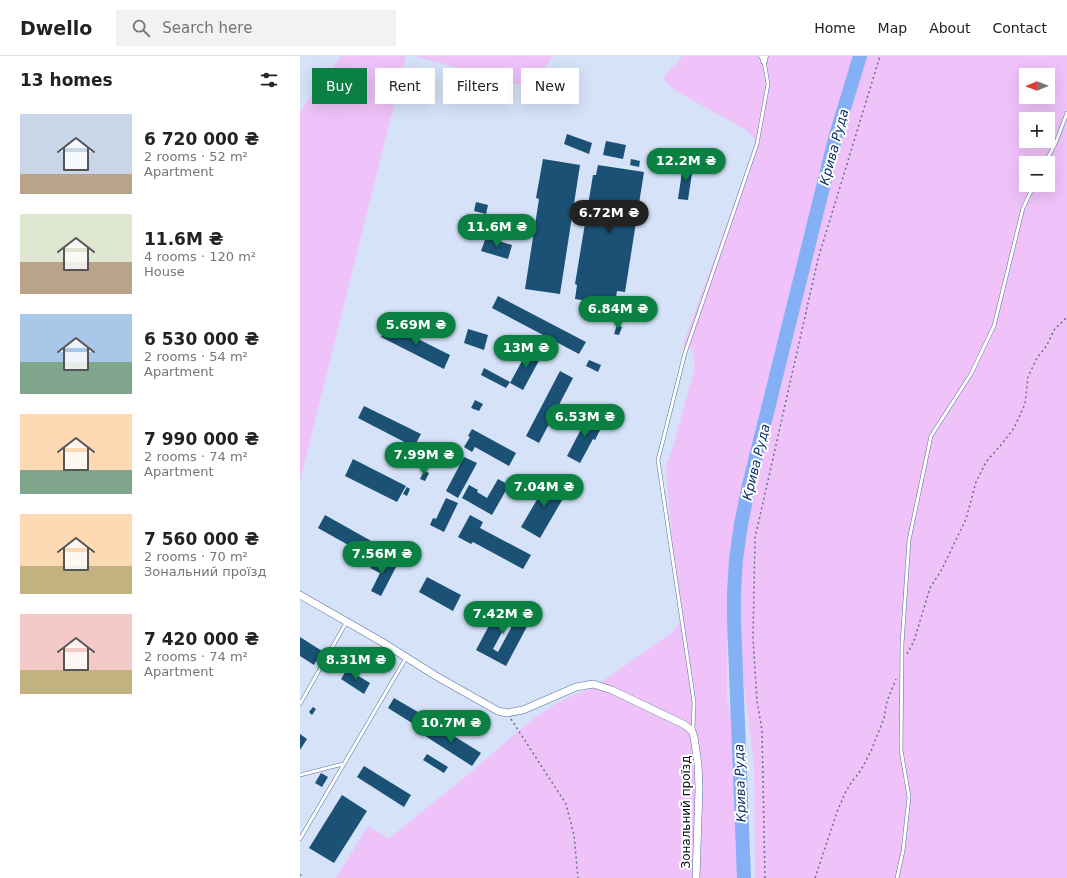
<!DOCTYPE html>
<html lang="en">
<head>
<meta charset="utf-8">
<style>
	:root { --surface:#fff; --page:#f2f2f2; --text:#222; --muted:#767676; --line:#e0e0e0; --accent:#0b8043 }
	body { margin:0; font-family:"DejaVu Sans",sans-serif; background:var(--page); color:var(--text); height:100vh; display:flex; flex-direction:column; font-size:15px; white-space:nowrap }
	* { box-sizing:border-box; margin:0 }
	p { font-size:13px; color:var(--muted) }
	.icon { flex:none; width:22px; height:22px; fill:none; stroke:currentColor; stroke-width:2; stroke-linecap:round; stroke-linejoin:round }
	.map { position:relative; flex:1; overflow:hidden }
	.sheet { display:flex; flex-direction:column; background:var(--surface); width:300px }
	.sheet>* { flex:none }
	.hud { position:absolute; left:12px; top:12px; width:380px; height:36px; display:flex; gap:8px }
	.needle { width:26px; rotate:269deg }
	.controls { position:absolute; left:719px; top:12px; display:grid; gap:8px }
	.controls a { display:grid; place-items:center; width:36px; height:36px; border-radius:0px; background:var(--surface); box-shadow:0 4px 16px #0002; font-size:20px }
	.price { position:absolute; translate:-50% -34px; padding:0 9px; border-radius:14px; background:var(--accent); color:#fff; font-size:13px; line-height:26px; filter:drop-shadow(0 1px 2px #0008) }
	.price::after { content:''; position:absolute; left:50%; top:24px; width:12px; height:9px; margin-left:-6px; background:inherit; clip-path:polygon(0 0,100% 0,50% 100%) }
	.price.active { background:#222; color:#fff }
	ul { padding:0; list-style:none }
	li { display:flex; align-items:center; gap:12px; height:100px; padding:0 20px }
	li span { display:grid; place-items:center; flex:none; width:112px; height:80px; border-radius:0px; color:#555 }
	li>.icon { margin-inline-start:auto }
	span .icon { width:48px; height:48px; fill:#fffc; stroke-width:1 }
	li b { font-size:17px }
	h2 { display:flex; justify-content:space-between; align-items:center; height:48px; padding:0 20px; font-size:17px }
	.tag { padding:0 14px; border-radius:0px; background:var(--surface); box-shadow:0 4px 16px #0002; font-size:14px; line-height:36px }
	.tag.active { background:var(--accent); color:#fff }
	header { display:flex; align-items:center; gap:24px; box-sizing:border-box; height:56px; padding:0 20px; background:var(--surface); border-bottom:1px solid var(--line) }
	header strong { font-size:19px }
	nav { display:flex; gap:22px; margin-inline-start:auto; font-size:14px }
	.search { width:280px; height:36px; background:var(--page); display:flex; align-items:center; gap:10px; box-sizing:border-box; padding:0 14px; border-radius:0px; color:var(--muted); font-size:15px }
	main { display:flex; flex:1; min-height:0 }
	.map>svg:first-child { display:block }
</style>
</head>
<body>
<header>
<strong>Dwello</strong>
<div class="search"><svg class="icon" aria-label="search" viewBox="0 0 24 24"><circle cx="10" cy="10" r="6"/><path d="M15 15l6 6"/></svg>Search here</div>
<nav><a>Home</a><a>Map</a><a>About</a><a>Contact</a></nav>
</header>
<main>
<section class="sheet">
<h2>13 homes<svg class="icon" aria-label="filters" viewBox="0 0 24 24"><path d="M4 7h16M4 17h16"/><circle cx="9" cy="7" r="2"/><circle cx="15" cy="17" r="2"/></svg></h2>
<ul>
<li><span style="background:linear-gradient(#c9d6e8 75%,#b9a48a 0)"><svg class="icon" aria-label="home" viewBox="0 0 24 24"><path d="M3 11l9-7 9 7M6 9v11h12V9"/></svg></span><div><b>6 720 000 ₴</b><p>2 rooms · 52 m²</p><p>Apartment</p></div></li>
<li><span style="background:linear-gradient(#dfe7d0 60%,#b9a48a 0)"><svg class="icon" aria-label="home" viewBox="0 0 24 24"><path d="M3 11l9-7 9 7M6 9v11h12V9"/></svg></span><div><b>11.6M ₴</b><p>4 rooms · 120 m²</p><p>House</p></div></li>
<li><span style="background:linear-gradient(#a9c7e8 60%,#7fa58c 0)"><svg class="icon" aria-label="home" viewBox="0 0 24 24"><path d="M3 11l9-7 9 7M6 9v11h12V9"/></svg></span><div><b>6 530 000 ₴</b><p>2 rooms · 54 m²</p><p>Apartment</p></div></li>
<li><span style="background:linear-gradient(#ffd9b3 70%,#7fa58c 0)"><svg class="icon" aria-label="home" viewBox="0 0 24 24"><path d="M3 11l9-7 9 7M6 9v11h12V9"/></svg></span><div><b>7 990 000 ₴</b><p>2 rooms · 74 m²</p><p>Apartment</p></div></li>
<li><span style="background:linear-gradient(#ffd9b3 65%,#c2b280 0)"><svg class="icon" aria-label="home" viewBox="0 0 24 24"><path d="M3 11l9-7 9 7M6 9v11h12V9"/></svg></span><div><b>7 560 000 ₴</b><p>2 rooms · 70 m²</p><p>Зональний проїзд</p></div></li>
<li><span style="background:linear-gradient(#f6c9c9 70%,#c2b280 0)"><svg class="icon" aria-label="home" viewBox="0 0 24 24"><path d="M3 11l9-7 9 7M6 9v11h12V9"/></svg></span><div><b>7 420 000 ₴</b><p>2 rooms · 74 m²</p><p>Apartment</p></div></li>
</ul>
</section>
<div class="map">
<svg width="767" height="822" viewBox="0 0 767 822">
	<rect width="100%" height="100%" fill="#d5e2f8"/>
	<g fill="#efc2f9" fill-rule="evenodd">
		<polygon points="41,0 106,0 0,425 0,56"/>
		<polygon points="114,0 253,0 230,30 225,30"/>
		<path d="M 382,0 L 767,0 L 767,822 L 455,822 L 454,709 L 442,613 L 441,576 L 427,585 L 427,643 L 436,690 L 439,822 L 36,822 L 68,770 L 88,783 C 118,759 147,736 176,712 C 212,681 246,645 293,632 L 373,576 L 383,559 L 372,486 L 366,411 L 372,394 L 395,312 L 392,292 L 383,289 L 453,95 L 455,84 L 446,74 L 378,36 L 367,28 L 364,21 ZM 726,19 L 748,19 L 748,41 L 726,41 ZM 726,63 L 748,63 L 748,85 L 726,85 ZM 726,107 L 748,107 L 748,129 L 726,129 Z"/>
	</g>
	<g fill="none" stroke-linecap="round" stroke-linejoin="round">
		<polyline stroke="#86b0f6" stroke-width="14" points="444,822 434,564 434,536 436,503 441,468 449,429 536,79 560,0"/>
	</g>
	<g fill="#1a5174">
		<polygon points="267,78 292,87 289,98 264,88"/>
		<polygon points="306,85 326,89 323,103 303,99"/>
		<polygon points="243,103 280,109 260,238 225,233 239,143 236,142"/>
		<polygon points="331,103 340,105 339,111 330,109"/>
		<polygon points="298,109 344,116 325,236 317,235 315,249 275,243 277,229 275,228 293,119 296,119"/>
		<polygon points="383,109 393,110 388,144 378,143"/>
		<polygon points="176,146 188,149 186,158 174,155"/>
		<polygon points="186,181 212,189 208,203 181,195"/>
		<polygon points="198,240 286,286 279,298 192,252"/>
		<polygon points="88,268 150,299 144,313 81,281"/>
		<polygon points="317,269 322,271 319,279 314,278"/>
		<polygon points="168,273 188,279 184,294 164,287"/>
		<polygon points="229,292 242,299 223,334 210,327"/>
		<polygon points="289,304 301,309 298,316 286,310"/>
		<polygon points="184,312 210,326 206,332 181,319"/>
		<polygon points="260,315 273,322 239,387 226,380"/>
		<polygon points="175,344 183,348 179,355 171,352"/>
		<polygon points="64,350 121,378 114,391 58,362"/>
		<polygon points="289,358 304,366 295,384 293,383 280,407 267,400"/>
		<polygon points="172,373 216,397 209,410 175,391 172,396 164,391 170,381 168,380"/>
		<polygon points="164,401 177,407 158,442 146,435"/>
		<polygon points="53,403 106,430 97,446 45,420"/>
		<polygon points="124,415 129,417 125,425 120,423"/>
		<polygon points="198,423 209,429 192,459 162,442 169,429 178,434 177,436 187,442"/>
		<polygon points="249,423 268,434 240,482 221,471"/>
		<polygon points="107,431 110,433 107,440 103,438"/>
		<polygon points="146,442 158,447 144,476 130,469 133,462 136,463"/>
		<polygon points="25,459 73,486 66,499 18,472"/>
		<polygon points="170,459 183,466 180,472 231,499 223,513 173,486 171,488 158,481"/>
		<polygon points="77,501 96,511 81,540 71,535 80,517 70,512"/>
		<polygon points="127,521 161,539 153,555 119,536"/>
		<polygon points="201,547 214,554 193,593 198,596 219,557 231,563 206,610 176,594"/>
		<polygon points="0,581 22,595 14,609 0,600"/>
		<polygon points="47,613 70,627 64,638 41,623"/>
		<polygon points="94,642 118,656 112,667 88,652"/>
		<polygon points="13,651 16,653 12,659 9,656"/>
		<polygon points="130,665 181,697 172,710 122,678"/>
		<polygon points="0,678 7,683 0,694"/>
		<polygon points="127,698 148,711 144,717 123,704"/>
		<polygon points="64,710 111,739 104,751 57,721"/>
		<polygon points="21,717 28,721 22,731 15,727"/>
		<polygon points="42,739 67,755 34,807 9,792"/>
	</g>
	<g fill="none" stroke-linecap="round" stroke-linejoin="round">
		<g stroke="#5673a1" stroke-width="4">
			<g id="service">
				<polyline points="745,107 756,86 767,57"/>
				<polyline points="0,648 46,567"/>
				<polyline points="393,673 394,646 358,404 385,297 457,88 468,28 464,5 460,0"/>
				<polyline points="0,719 43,708"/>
				<polyline points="0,783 106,602"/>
				<polyline points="597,822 603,795 609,741 601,694 602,588 609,484 631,380 671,318 694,270 723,152 734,129"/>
			</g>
		</g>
		<g stroke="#5673a1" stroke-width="7">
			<polyline id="minor" points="464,5 465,0"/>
		</g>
		<g stroke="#5673a1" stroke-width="8">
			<polyline id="tertiary" points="0,539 82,586 136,620 198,655 207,657 223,654 276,631 293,628 312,634 385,669 392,675 394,681 398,708 399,732 396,822"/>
		</g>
		<g stroke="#657083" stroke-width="1.5" stroke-dasharray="2 3" stroke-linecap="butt">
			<polyline points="607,598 614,585 630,532 642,513 666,463 676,426 686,406 701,389 714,372 725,348 728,321 737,302 747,289 754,274 767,261"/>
			<polyline points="211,663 266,748 274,779 278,822"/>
			<polyline points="0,818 2,822"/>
			<polyline points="465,822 462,674 457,645 453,583 455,482 518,203 580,0"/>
			<polyline points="515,822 537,756 545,737 551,727 561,714 571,695 584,662 587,645 596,623"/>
		</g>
		<use href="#service" stroke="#fff" stroke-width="3"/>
		<use href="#minor" stroke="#fff" stroke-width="6"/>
		<use href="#tertiary" stroke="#fff" stroke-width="7"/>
	</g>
	<g text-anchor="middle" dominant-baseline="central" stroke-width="4" stroke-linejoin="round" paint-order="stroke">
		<g font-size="12" fill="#050e1f" stroke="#fff">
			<text transform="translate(386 756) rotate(-90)">Зональний проїзд</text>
		</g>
		<g font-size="13" font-style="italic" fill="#0c306d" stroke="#fff">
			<text transform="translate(534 91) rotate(-75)">Крива Руда</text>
			<text transform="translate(456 406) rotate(-76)">Крива Руда</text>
			<text transform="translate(440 727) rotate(-92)">Крива Руда</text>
		</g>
	</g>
</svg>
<div class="controls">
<a><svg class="needle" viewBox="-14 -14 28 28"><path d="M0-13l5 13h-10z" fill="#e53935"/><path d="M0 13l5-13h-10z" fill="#767676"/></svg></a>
<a>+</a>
<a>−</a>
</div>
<b class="price" style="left:386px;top:126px">12.2M ₴</b>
<b class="price active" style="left:309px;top:178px">6.72M ₴</b>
<b class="price" style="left:197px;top:192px">11.6M ₴</b>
<b class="price" style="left:318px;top:274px">6.84M ₴</b>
<b class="price" style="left:116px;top:290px">5.69M ₴</b>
<b class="price" style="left:226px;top:313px">13M ₴</b>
<b class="price" style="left:285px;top:382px">6.53M ₴</b>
<b class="price" style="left:124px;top:420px">7.99M ₴</b>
<b class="price" style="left:244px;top:452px">7.04M ₴</b>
<b class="price" style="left:82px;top:519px">7.56M ₴</b>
<b class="price" style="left:203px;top:579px">7.42M ₴</b>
<b class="price" style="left:56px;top:625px">8.31M ₴</b>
<b class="price" style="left:151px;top:688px">10.7M ₴</b>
<div class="hud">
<a class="tag active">Buy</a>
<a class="tag">Rent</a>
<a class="tag">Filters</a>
<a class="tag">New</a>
</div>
</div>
</main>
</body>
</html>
